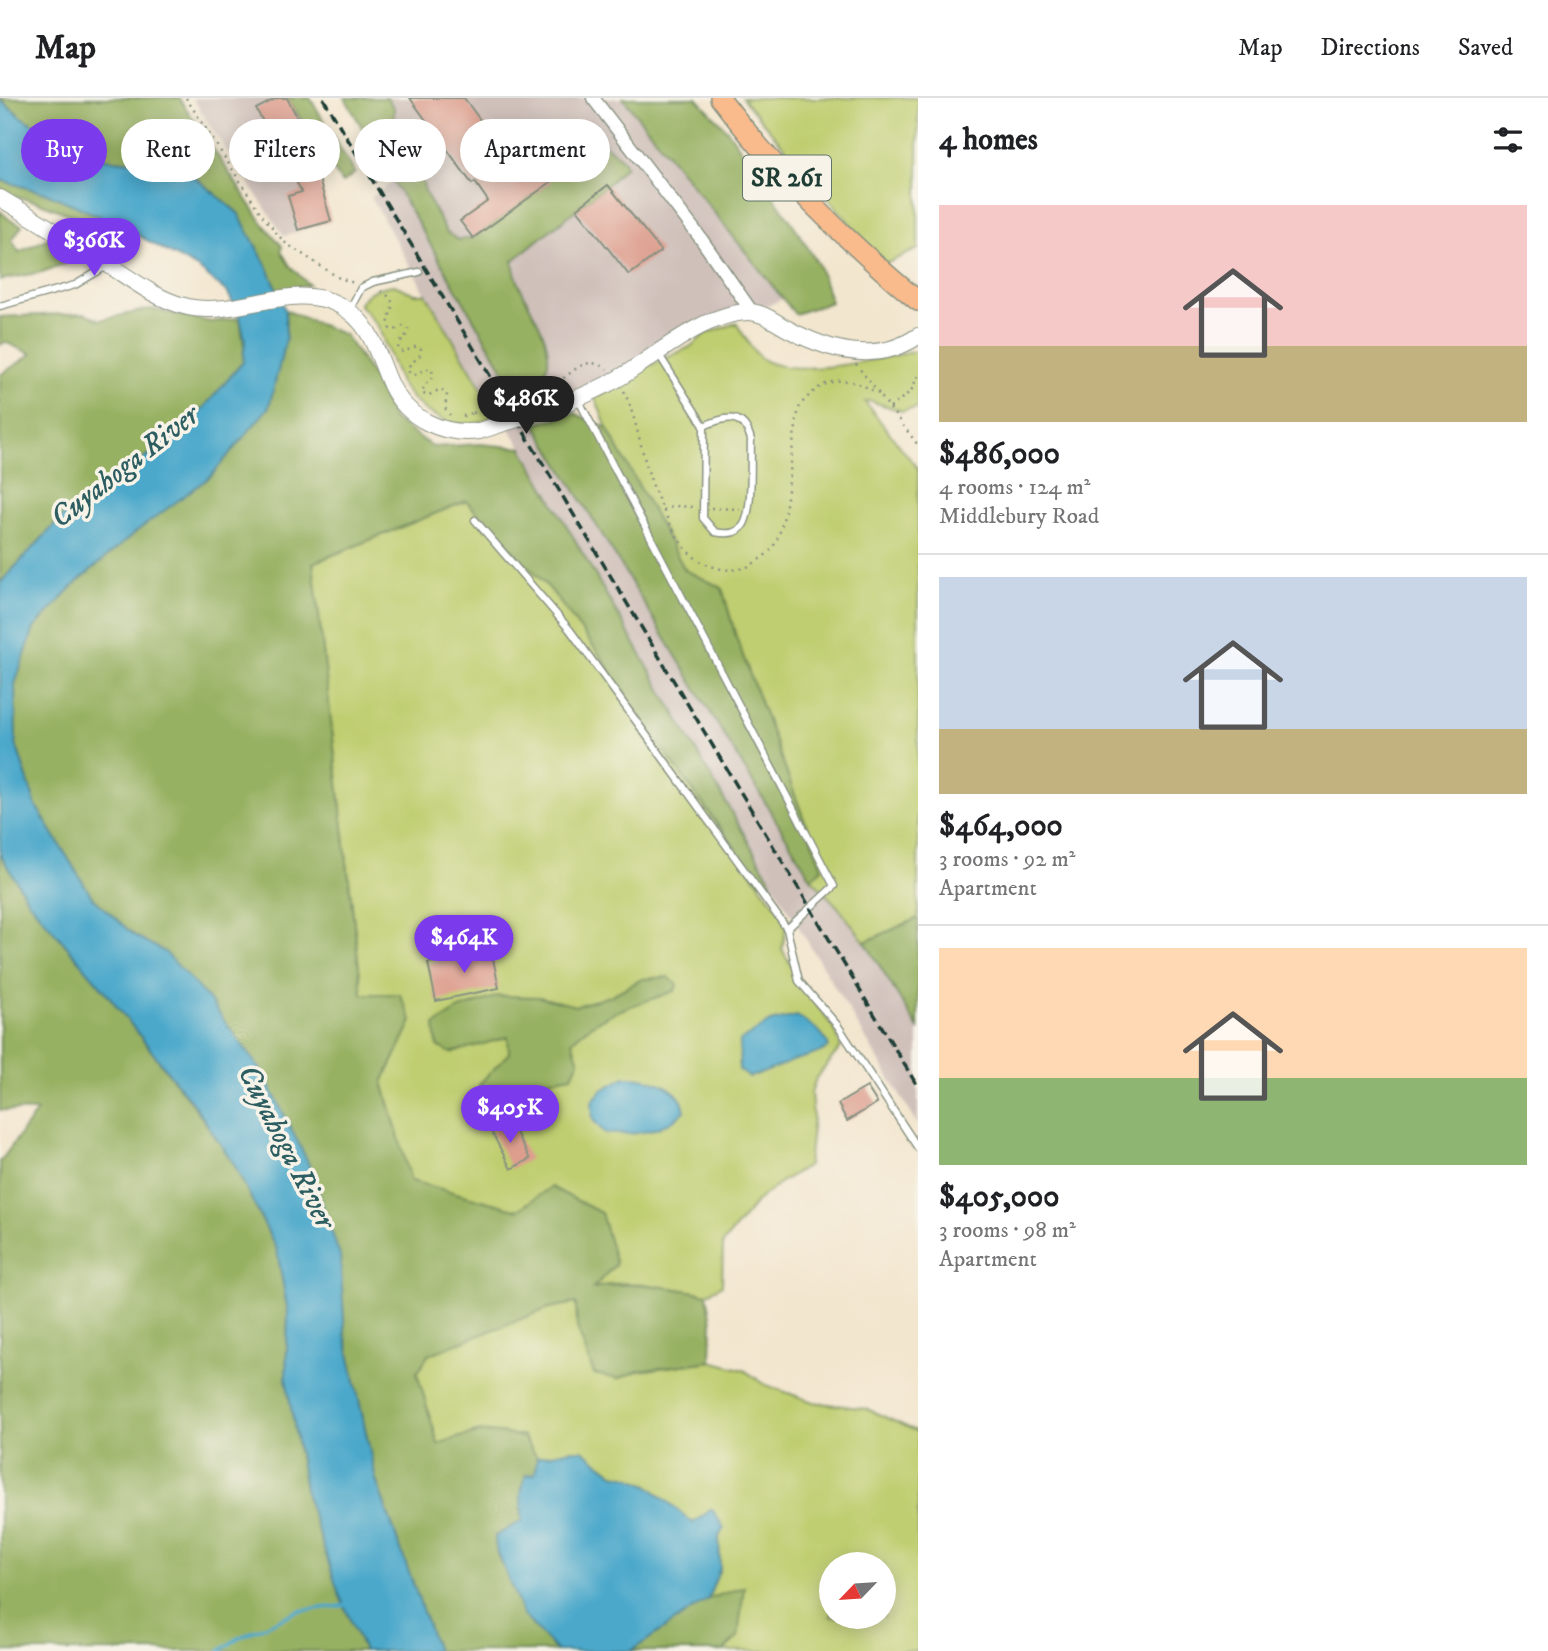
<!DOCTYPE html>
<html lang="en">
<head>
<meta charset="utf-8">
<style>
	:root { --surface:#fff; --page:#f2f2f2; --text:#202124; --muted:#757577; --line:#e0e0e0; --accent:#7c3aed }
	body { margin:0; font-family:"IM FELL DW Pica",serif; background:var(--page); color:var(--text); height:100vh; display:flex; flex-direction:column; font-size:26px; white-space:nowrap }
	* { box-sizing:border-box; margin:0 }
	p { font-size:23px; color:var(--muted) }
	.icon { flex:none; width:38px; height:38px; fill:none; stroke:currentColor; stroke-width:2; stroke-linecap:round; stroke-linejoin:round }
	.map { position:relative; flex:1; overflow:hidden }
	.panel { display:flex; flex-direction:column; background:var(--surface); width:630px }
	.panel>* { flex:none }
	.top-card { position:absolute; left:21px; top:21px; width:665px; height:63px; display:flex; gap:14px }
	.needle { width:46px; rotate:245deg }
	.tools { position:absolute; left:819px; top:1454px; display:grid; gap:14px }
	.tools a { display:grid; place-items:center; width:77px; height:77px; border-radius:50%; background:var(--surface); box-shadow:0 4px 18px #0003; font-size:35px }
	.price { position:absolute; translate:-50% -60px; padding:0 16px; border-radius:24px; background:var(--accent); color:#fff; font-size:23px; line-height:46px; filter:drop-shadow(0 2px 4px #0008) }
	.price::after { content:''; position:absolute; left:50%; top:42px; width:21px; height:16px; margin-left:-10px; background:inherit; clip-path:polygon(0 0,100% 0,50% 100%) }
	.price.on { background:#222; color:#fff }
	ul { padding:0; list-style:none }
	li { display:grid; align-content:center; gap:14px; height:371px; padding:0 21px }
	li+li { border-top:2px solid var(--line) }
	li span { display:grid; place-items:center; height:217px; border-radius:0px; color:#555 }
	li>.icon { margin-inline-start:auto }
	span .icon { width:126px; height:126px; fill:#fffc; stroke-width:1 }
	li b { font-size:30px }
	h2 { display:flex; justify-content:space-between; align-items:center; height:84px; padding:0 21px; font-size:30px }
	.chip { padding:0 24px; border-radius:32px; background:var(--surface); box-shadow:0 4px 18px #0003; font-size:24px; line-height:63px }
	.chip.on { background:var(--accent); color:#fff }
	header { display:flex; align-items:center; gap:42px; box-sizing:border-box; height:98px; padding:0 35px; background:var(--surface); border-bottom:2px solid var(--line) }
	header strong { font-size:33px }
	nav { display:flex; gap:38px; margin-inline-start:auto; font-size:24px }
	main { display:flex; flex:1; min-height:0 }
	.map>svg:first-child { display:block }
</style>
</head>
<body>
<header>
<strong>Map</strong>
<nav><a>Map</a><a>Directions</a><a>Saved</a></nav>
</header>
<main>
<div class="map">
<svg width="918" height="1553" viewBox="0 0 918 1553">
	<rect width="100%" height="100%" fill="#f7f3e8"/>
	<filter id="ink" filterUnits="userSpaceOnUse"><feTurbulence type="fractalNoise" baseFrequency=".0143" numOctaves="2"/><feDisplacementMap in="SourceGraphic" scale="14" xChannelSelector="R" yChannelSelector="G"/><feConvolveMatrix kernelMatrix="1 2 1 2 8 2 1 2 1" color-interpolation-filters="sRGB"/></filter>
	<filter id="wash" filterUnits="userSpaceOnUse"><feTurbulence type="fractalNoise" baseFrequency=".00686" numOctaves="4" result="noise"/><feDisplacementMap in="SourceGraphic" scale="28" xChannelSelector="R" yChannelSelector="G"/><feGaussianBlur stdDeviation="1.57" result="paint"/><feColorMatrix in="noise" values="0 0 0 0 0 0 0 0 0 0 0 0 0 0 0 0 0 1.4 0 .05"/><feComposite in="paint" operator="in"/></filter>
	<g filter="url(#wash)">
		<rect width="100%" height="100%" fill="#f3e6cf"/>
		<g fill="#cfc0ba">
			<polygon points="192,0 287,0 323,67 316,71 331,123 284,138"/>
			<polygon points="363,0 623,0 783,201 752,214 733,215 631,272 526,312 811,780 838,809 865,844 918,930 918,1027 771,783 522,350 448,235 371,99 393,84 350,9"/>
		</g>
		<g fill="#bfce70" stroke="#6f8652" stroke-width="2" fill-rule="evenodd">
			<polygon points="742,0 918,0 918,151 885,166"/>
			<path d="M 394,187 L 415,196 L 426,196 L 498,318 L 474,326 L 465,327 L 449,325 L 426,313 L 412,300 L 400,285 L 378,228 L 359,206 C 368,192 378,189 394,187 Z"/>
			<path d="M 736,225 C 743,235 752,254 762,261 C 796,282 879,260 918,253 L 918,310 L 902,313 L 870,303 L 865,304 L 918,371 L 918,820 L 865,844 L 838,809 L 811,780 L 822,770 L 736,539 L 722,490 L 685,472 L 607,330 L 593,294 L 690,249 L 705,236 Z"/>
			<polygon points="466,403 550,491 602,560 653,638 770,800 788,820 782,851 802,887 835,932 841,949 816,980 811,995 813,1020 808,1068 782,1083 758,1102 723,1145 722,1187 707,1196 645,1186 620,1185 592,1190 518,1112 411,1083 383,984 412,923 362,896 313,465"/>
			<path d="M 577,1205 L 577,1229 L 594,1276 L 618,1280 L 638,1273 L 711,1263 L 744,1272 L 766,1287 L 813,1304 L 867,1311 L 918,1334 L 918,1553 L 723,1553 L 738,1539 L 743,1489 L 708,1501 L 720,1470 L 719,1439 L 712,1412 L 693,1425 L 648,1387 L 629,1379 L 614,1376 L 581,1352 L 537,1359 L 523,1338 L 479,1333 L 438,1346 L 417,1276 L 428,1257 L 549,1210 ZM 831,1466 L 884,1466 L 884,1519 L 831,1519 Z"/>
		</g>
		<g fill="#97b162" stroke="#5b774b" stroke-width="2">
			<polygon points="0,0 179,0 264,127 282,148 281,153 290,168 309,187 277,192 238,115 183,69 105,61 27,23"/>
			<polygon points="287,0 310,0 355,75 342,85"/>
			<path d="M 345,0 L 387,0 L 394,10 L 394,23 L 409,46 L 427,98 L 446,134 L 458,142 L 473,140 L 550,84 L 542,72 L 549,67 L 537,51 L 558,40 L 564,48 L 565,58 L 577,57 L 598,41 L 623,62 L 626,68 C 592,104 549,130 513,163 C 516,198 551,230 548,264 C 548,269 544,274 541,279 L 559,299 L 526,311 Z"/>
			<polygon points="623,0 697,0 728,33 797,132 819,168 831,204 795,216"/>
			<polygon points="0,82 49,96 117,126 113,133 35,103 11,98 0,91"/>
			<polygon points="0,113 10,122 22,127 12,142 19,154 49,140 80,160 42,174 0,182"/>
			<polygon points="150,211 211,224 240,220 244,249 243,264 222,291 195,320 157,351 63,418 0,485 0,277 32,256 5,244 0,247 0,219 85,215 100,222"/>
			<path d="M 285,212 L 345,237 L 372,277 L 393,321 L 433,349 L 480,346 L 522,350 L 771,783 L 760,784 L 653,638 L 602,560 L 550,491 L 466,403 L 313,465 L 362,896 L 400,896 L 412,923 L 383,984 L 411,1083 L 518,1112 L 551,1089 L 601,1115 L 616,1166 L 593,1190 C 634,1182 666,1189 707,1196 L 712,1224 L 711,1263 L 638,1273 L 618,1281 L 594,1276 L 577,1229 L 576,1205 L 549,1210 L 428,1257 L 417,1275 L 438,1346 C 475,1334 484,1331 523,1339 L 537,1359 L 535,1376 L 526,1377 L 521,1394 L 522,1423 L 495,1438 L 496,1450 L 523,1517 L 557,1553 L 437,1553 L 376,1382 L 345,1236 L 340,1158 L 165,854 L 135,838 L 92,799 L 36,708 L 16,646 L 15,586 L 34,530 L 77,484 L 137,433 L 286,241 Z"/>
			<polygon points="574,315 607,330 685,472 722,490 736,539 822,770 811,780 535,326"/>
			<polygon points="0,756 29,804 105,893 196,1011 234,1066 277,1152 288,1215 286,1280 306,1397 339,1496 364,1553 0,1553 0,1064 37,1013 0,1012"/>
			<polygon points="918,820 918,930 865,844"/>
			<path d="M 668,879 L 677,886 L 675,893 C 635,908 604,912 572,943 L 579,963 L 572,978 L 543,983 L 482,1003 L 479,986 L 509,955 L 508,939 L 451,955 L 437,948 L 435,927 L 457,912 L 498,898 L 539,899 L 576,908 L 610,898 L 642,881 Z"/>
			<polygon points="744,1489 738,1539 723,1553 631,1553 708,1501"/>
		</g>
		<g fill="#4ca8cb" stroke="#367280" stroke-width="2">
			<polygon points="0,2 27,23 104,61 182,69 238,115 269,172 285,212 286,241 269,309 211,378 137,433 77,484 34,530 15,586 16,646 36,708 92,799 135,838 165,854 209,902 263,975 307,1062 340,1158 345,1236 376,1382 437,1553 364,1553 339,1496 306,1397 286,1280 288,1215 277,1152 234,1066 197,1011 105,893 29,804 0,756 0,485 63,418 157,351 195,320 243,264 245,242 240,220 228,195 199,171 123,129 49,96 0,82"/>
			<path d="M 797,918 C 809,926 825,934 829,949 C 817,958 806,958 792,963 C 778,969 765,975 749,979 L 739,972 L 740,943 L 770,924 Z"/>
			<path d="M 625,979 C 647,978 682,988 685,1013 C 662,1034 635,1038 605,1035 L 593,1022 L 592,1003 L 602,992 Z"/>
			<polygon points="571,1352 582,1352 614,1376 629,1379 648,1387 693,1425 712,1411 724,1430 719,1439 720,1470 708,1501 631,1553 557,1553 523,1517 496,1450 495,1438 522,1423 521,1394 526,1377 535,1376 537,1359"/>
		</g>
		<g fill="none" stroke-linecap="round" stroke-linejoin="round">
			<polyline stroke="#4ca8cb" stroke-width="3.5" points="220,1553 238,1540 298,1513 348,1507"/>
		</g>
		<g id="blocks">
			<g fill="#dd9e8e">
				<polygon points="277,0 287,0 323,67 316,70 331,123 298,132 288,98 302,94 256,11"/>
				<polygon points="410,0 464,0 500,49 528,28 534,37 530,40 549,67 542,72 551,84 473,140 460,123 488,103 475,84 472,86"/>
				<polygon points="608,87 661,153 629,177 577,111"/>
				<polygon points="491,851 499,890 436,903 428,865"/>
				<polygon points="867,989 877,1005 847,1023 838,1006"/>
				<polygon points="510,1023 530,1061 511,1071 491,1033"/>
			</g>
		</g>
	</g>
	<g filter="url(#ink)">
		<use href="#blocks" fill-opacity="0" stroke="#899282" stroke-width="2"/>
		<g fill="none" stroke-linecap="round" stroke-linejoin="round">
			<g stroke="#899282" stroke-width="9">
				<g id="service">
					<polyline points="0,208 75,187 107,168"/>
					<polyline points="350,211 361,190 373,184 419,174"/>
					<path d="M 658,255 L 704,328 L 703,420 L 715,434 C 724,436 734,437 741,430 C 754,419 750,360 751,342 C 744,314 726,318 704,328"/>
					<polyline points="578,301 834,788 787,831"/>
					<polyline points="475,422 570,532 787,831 799,883 838,928 918,1050"/>
				</g>
			</g>
			<g stroke="#899282" stroke-width="15">
				<polyline id="minor" points="593,0 699,138 752,214"/>
			</g>
			<g stroke="#899282" stroke-width="18">
				<g id="tertiary">
					<path d="M 0,100 C 37,122 73,145 109,167 C 132,182 157,201 184,208 C 235,222 293,181 341,208 C 373,226 377,257 391,287 C 407,321 444,338 479,333"/>
					<path d="M 561,307 C 581,299 600,291 619,280 C 656,258 703,216 747,214 C 761,213 775,224 786,230 C 828,253 876,267 918,238"/>
				</g>
			</g>
			<g stroke="#899282" stroke-width="22">
				<path id="primary" d="M 720,0 C 777,75 845,142 918,203"/>
			</g>
			<g stroke="#899282" stroke-width="2.5" stroke-dasharray="2 5" stroke-linecap="butt">
				<polyline points="186,0 262,117 284,144 339,180 354,185"/>
				<path d="M 381,193 C 404,206 384,214 390,231 L 395,232 L 403,228 L 408,230 C 409,239 398,242 398,252 L 403,254 L 417,248 L 421,251 L 420,257 L 409,268 L 409,274 L 415,277 L 425,271 L 432,271 L 433,279 L 424,288 L 422,295 L 427,298 L 441,291 L 447,296 L 445,310 L 450,317"/>
				<polyline points="856,266 918,347"/>
				<path d="M 551,287 C 574,278 582,254 607,271"/>
				<path d="M 624,293 C 640,329 643,370 660,405 C 675,436 685,464 722,471 C 735,473 747,471 757,463 C 763,459 770,455 773,449 C 789,424 789,365 795,334 C 797,326 797,315 800,308 C 805,300 816,291 824,287 C 843,277 862,286 879,296"/>
				<polyline points="890,310 911,293 918,278"/>
				<polyline points="463,318 473,315"/>
				<polyline points="711,410 740,411"/>
				<polyline points="663,412 675,408 694,409"/>
			</g>
			<use href="#service" stroke="#fff" stroke-width="6"/>
			<use href="#minor" stroke="#fff" stroke-width="12"/>
			<use href="#tertiary" stroke="#fff" stroke-width="16"/>
			<use href="#primary" stroke="#fabb8c" stroke-width="19"/>
			<polyline stroke="#1f3d34" stroke-width="3.5" stroke-dasharray="10 5" stroke-linecap="butt" points="323,0 918,989"/>
			<g stroke="#899282" stroke-width="18" stroke-linecap="butt">
				<polyline id="tertiary-bridge" points="479,333 561,307"/>
			</g>
			<polyline stroke="#899282" stroke-width="2.5" stroke-dasharray="2 5" stroke-linecap="butt" points="473,315 551,287"/>
			<use href="#tertiary-bridge" stroke="#fff" stroke-width="16"/>
		</g>
	</g>
	<g text-anchor="middle" dominant-baseline="central" stroke-width="7" stroke-linejoin="round" paint-order="stroke">
		<rect fill="#f7f3e8" stroke="#60746a" stroke-width="2" x="743" y="57.5" width="88" height="45" rx="5"/>
		<g font-size="26" font-weight="bold" fill="#1f3d34">
			<text x="787" y="80">SR 261</text>
		</g>
		<g font-size="30" font-style="italic" fill="#2c5d61" stroke="#f7f3e8">
			<text transform="translate(125 369) rotate(-38)">Cuyahoga River</text>
			<text transform="translate(286 1049) rotate(63)">Cuyahoga River</text>
		</g>
	</g>
</svg>
<div class="tools">
<a><svg class="needle" viewBox="-14 -14 28 28"><path d="M0-13l5 13h-10z" fill="#e53935"/><path d="M0 13l5-13h-10z" fill="#757577"/></svg></a>
</div>
<b class="price" style="left:94px;top:180px">$366K</b>
<b class="price on" style="left:526px;top:338px">$486K</b>
<b class="price" style="left:464px;top:877px">$464K</b>
<b class="price" style="left:510px;top:1047px">$405K</b>
<div class="top-card">
<a class="chip on">Buy</a>
<a class="chip">Rent</a>
<a class="chip">Filters</a>
<a class="chip">New</a>
<a class="chip">Apartment</a>
</div>
</div>
<section class="panel">
<h2>4 homes<svg class="icon" aria-label="filters" viewBox="0 0 24 24"><path d="M4 7h16M4 17h16"/><circle cx="9" cy="7" r="2"/><circle cx="15" cy="17" r="2"/></svg></h2>
<ul>
<li><span style="background:linear-gradient(#f6c9c9 65%,#c2b280 0)"><svg class="icon" aria-label="home" viewBox="0 0 24 24"><path d="M3 11l9-7 9 7M6 9v11h12V9"/></svg></span><div><b>$486,000</b><p>4 rooms · 124 m²</p><p>Middlebury Road</p></div></li>
<li><span style="background:linear-gradient(#c9d6e8 70%,#c2b280 0)"><svg class="icon" aria-label="home" viewBox="0 0 24 24"><path d="M3 11l9-7 9 7M6 9v11h12V9"/></svg></span><div><b>$464,000</b><p>3 rooms · 92 m²</p><p>Apartment</p></div></li>
<li><span style="background:linear-gradient(#ffd9b3 60%,#8fb573 0)"><svg class="icon" aria-label="home" viewBox="0 0 24 24"><path d="M3 11l9-7 9 7M6 9v11h12V9"/></svg></span><div><b>$405,000</b><p>3 rooms · 98 m²</p><p>Apartment</p></div></li>
</ul>
</section>
</main>
</body>
</html>
